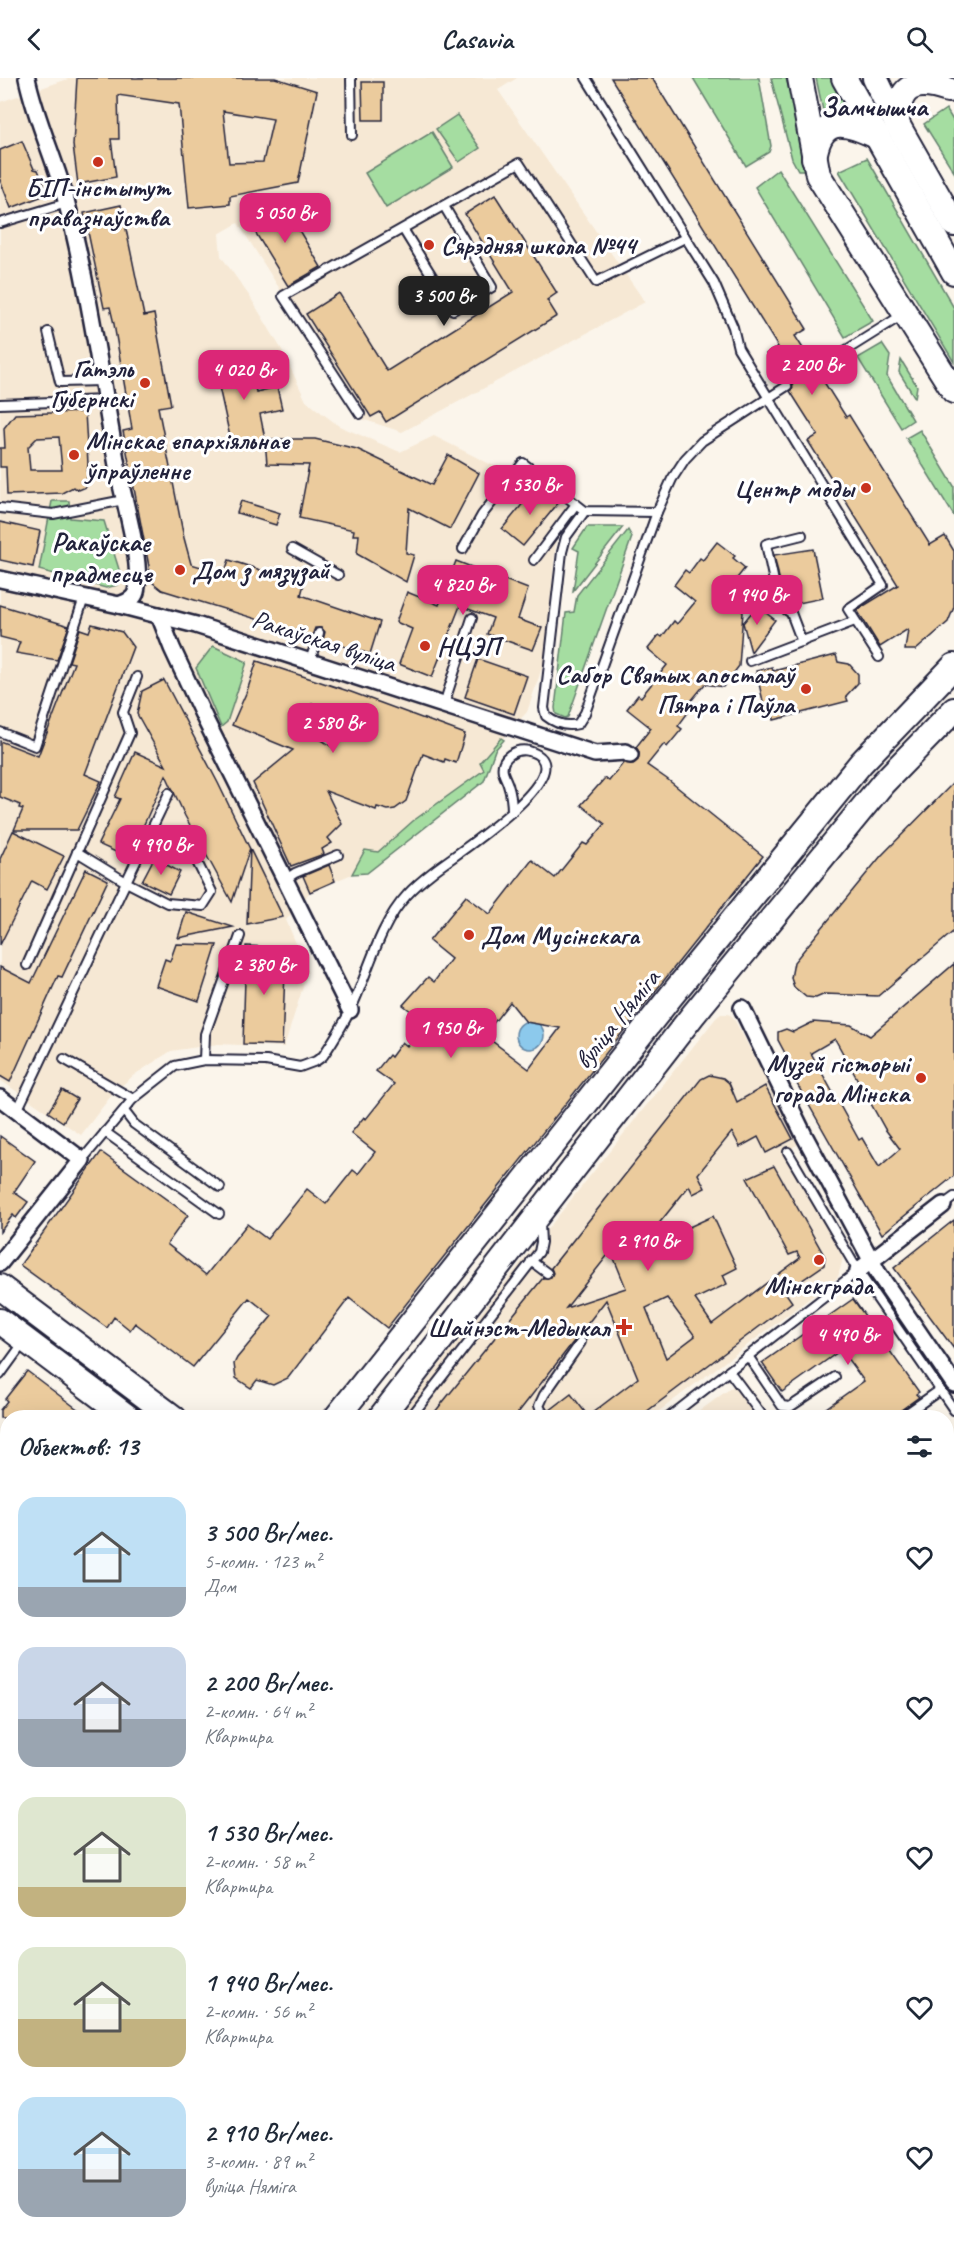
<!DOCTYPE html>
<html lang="ru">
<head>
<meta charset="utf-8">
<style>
	:root { --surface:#fff; --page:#f6f6f7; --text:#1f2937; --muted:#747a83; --accent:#db2777 }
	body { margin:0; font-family:Caveat,sans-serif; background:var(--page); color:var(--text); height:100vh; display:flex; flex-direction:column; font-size:22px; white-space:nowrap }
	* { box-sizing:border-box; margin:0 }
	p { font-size:20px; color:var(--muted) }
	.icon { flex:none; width:33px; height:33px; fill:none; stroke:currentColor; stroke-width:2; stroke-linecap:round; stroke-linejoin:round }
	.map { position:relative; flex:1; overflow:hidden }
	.details { position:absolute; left:0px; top:1332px; width:954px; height:836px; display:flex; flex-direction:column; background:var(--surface); border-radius:24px 24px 0 0; box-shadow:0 6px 24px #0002 }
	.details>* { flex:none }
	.price { position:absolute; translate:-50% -51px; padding:0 14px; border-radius:12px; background:var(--accent); color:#fff; font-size:20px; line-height:39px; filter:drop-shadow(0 2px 3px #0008) }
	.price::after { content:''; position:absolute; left:50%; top:36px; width:18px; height:14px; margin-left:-9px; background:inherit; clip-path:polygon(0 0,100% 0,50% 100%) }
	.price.active { background:#222; color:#fff }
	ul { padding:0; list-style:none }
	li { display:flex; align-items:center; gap:18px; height:150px; padding:0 18px }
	li span { display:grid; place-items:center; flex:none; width:168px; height:120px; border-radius:18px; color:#555 }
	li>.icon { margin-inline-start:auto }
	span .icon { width:72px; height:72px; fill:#fffc; stroke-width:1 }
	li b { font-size:26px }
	h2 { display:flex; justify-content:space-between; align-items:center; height:72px; padding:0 18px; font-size:26px }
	header { display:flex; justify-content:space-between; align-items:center; height:78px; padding:0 18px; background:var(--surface); font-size:27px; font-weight:600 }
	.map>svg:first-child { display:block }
</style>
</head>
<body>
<header><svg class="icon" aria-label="back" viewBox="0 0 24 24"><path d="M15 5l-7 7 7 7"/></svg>Casavia<svg class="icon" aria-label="search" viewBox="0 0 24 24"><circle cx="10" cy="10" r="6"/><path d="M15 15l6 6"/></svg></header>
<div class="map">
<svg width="954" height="2167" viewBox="0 0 954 2167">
	<rect width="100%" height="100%" fill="#fbf5eb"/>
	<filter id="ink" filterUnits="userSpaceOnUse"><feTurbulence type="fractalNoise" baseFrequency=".0167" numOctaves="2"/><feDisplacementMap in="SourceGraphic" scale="12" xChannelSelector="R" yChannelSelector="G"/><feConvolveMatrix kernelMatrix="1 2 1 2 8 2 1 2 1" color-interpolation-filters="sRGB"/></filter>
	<g filter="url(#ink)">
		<g fill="#f6e8d4">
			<polygon points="71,0 517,0 498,12 645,224 402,354 362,341 238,145 219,156 221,178 250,219 282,272 306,323 339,348 400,374 434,358 494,388 517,388 575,435 556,462 545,581 527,634 481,684 484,692 413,743 378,774 365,773 352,796 310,814 286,842 308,893 284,969 218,966 171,973 134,997 114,1014 81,1057 0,1002 0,24"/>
			<polygon points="721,936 728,936 733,939 800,1065 785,1074 843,1180 838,1199 651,1339 397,1340 716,940"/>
			<polygon points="743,1301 771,1339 690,1340"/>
			<polygon points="0,1425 8,1430 8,1659 0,1668"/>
			<polygon points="954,1968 954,2167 946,2167 942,2160 946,2160 947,1972"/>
			<polygon points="309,2160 405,2160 405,2167 316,2167"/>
			<polygon points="478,2160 711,2160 699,2167 480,2167"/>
		</g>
		<g fill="#a5dda1" stroke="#64806e" stroke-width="1.5">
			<polygon points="693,0 759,0 771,68 769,74 746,88"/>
			<polygon points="771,0 786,0 807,80 804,92 798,92 792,81"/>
			<polygon points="816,0 833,0 848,29 836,30 825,42"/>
			<polygon points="946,31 954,44 954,94 924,46"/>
			<polygon points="457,37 480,70 459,84 436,51"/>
			<polygon points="432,54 453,89 386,130 365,95"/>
			<polygon points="867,80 954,230 954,284 839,93"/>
			<polygon points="778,91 873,243 845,259 755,109"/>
			<polygon points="882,266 890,278 887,298 913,342 901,350 858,280"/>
			<polygon points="901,282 917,308 915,320 899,294"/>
			<polygon points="920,352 954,408 954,438 906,360"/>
			<polygon points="52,423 69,423 70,440 104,443 122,501 117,507 106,510 39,492"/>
			<polygon points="587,449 623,449 573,513 579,473 573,470"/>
			<polygon points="628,452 632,459 568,639 565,640 556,636 555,630 566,535 574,534 577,517"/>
			<polygon points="213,568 247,584 227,644 221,649 196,590"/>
			<polygon points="501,660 504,662 495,672 484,703 367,795 352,796 365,772 378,774 413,743 484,692 480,684"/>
		</g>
		<circle fill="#8cc9ec" stroke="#6286a5" stroke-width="1.5" cx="530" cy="957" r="14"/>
		<g fill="#ebcb9d" stroke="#22223b" stroke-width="1.5" fill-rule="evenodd">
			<path d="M 77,0 L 275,0 L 317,13 L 298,105 L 230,118 L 230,126 L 189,130 L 179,26 L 118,17 L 119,61 L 111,61 L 116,99 L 78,106 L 73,67 ZM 223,33 L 273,41 L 263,84 L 229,85 Z"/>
			<polygon points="611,0 652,0 807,251 795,258 813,286 810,291 811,295 819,296 846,339 849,337 930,467 945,458 954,473 954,529 948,544 916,572 905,572 908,551 880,569 857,532 898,507 808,363 818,357 790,313 793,310 792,305 789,302 783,303 766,276 778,269"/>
			<polygon points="362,4 383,4 383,42 363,42"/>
			<polygon points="22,63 34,91 38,92 48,116 11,130 0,102 0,72"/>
			<polygon points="495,117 557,215 547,222 557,238 386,344 380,334 371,339 306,236 339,215 387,293 513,214 465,136"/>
			<polygon points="282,124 321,189 288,208 249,144"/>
			<polygon points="121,127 144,238 154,236 171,327 158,329 184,460 191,486 224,496 229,482 304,506 301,517 380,544 370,576 323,562 325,554 321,550 315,550 312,558 162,512 152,504 123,353 132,351 114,246 110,229 104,230 84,135"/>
			<polygon points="249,279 256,314 277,309 282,331 260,336 265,361 232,368 214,286"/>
			<path d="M 85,334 L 88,386 L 86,409 L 79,412 L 73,409 L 62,415 L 7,417 L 6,389 L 0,389 L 0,370 L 5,370 L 4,350 L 15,336 ZM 59,359 L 62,392 L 30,392 L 28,369 L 37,360 Z"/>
			<polygon points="265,361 315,361 357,371 432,407 448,377 479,395 450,451 409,430 406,475 414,477 406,504 357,476 359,457 353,457 354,452 299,440 309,387 267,386"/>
			<polygon points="538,407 559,424 523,468 502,451"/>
			<polygon points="241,423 280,435 276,447 237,435"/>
			<polygon points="0,444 40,453 33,489 0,482"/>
			<path d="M 717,464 L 735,478 L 733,480 L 745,490 L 734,504 L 737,506 L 726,520 L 743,534 L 739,588 L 723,609 L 705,606 L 686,629 L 690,632 L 678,648 L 682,651 L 667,669 L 664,666 L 647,687 L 667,701 L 763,778 L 387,1250 L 349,1220 L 288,1300 L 273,1307 L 257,1302 L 251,1310 L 236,1300 L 234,1286 L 237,1280 L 272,1238 L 249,1220 L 193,1289 L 135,1245 L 130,1252 L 114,1239 L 107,1250 L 20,1187 L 101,1074 L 188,1137 L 167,1166 L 206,1197 L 247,1146 L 267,1161 L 307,1111 L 326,1126 L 353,1092 L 358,1096 L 375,1074 L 351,1055 L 364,1039 L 366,1041 L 394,1006 L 376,993 L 389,977 L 391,979 L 402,964 L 407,968 L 426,945 L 403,927 L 428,899 L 434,904 L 451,881 L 429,863 L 466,818 L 490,836 L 532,782 L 555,800 L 583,765 L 587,767 L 605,746 L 581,727 L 605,700 L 609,703 L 624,684 L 633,686 L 638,682 L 639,674 L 636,669 L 651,650 L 627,631 L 638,617 L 641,619 L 667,587 L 648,571 L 659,557 L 662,559 L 674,543 L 677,546 L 695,524 L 674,507 L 685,492 L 689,495 L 700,480 L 703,482 ZM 510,924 L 526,944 L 560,950 L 529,991 L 484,957 Z"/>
			<polygon points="813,471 823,520 789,527 784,523 774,477"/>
			<polygon points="456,483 528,511 518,541 542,550 533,572 487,556 493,540 460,528 432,599 399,586 412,551 396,544 407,514 439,527"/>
			<polygon points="0,527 69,548 57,582 16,575 20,564 0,559"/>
			<polygon points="757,528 775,542 751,574 743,545"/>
			<polygon points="92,546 122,554 133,569 85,696 101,703 77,752 14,752 23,731 19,730 20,727 0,719 0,663 38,678 74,585 69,584 80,551 89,554"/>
			<polygon points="836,577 838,584 849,586 858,596 858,605 846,618 848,623 774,642 773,635 766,636 756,593 772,589 773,593"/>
			<polygon points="478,581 527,598 514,636 465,619"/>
			<path d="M 257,583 L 351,614 L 465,656 L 456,685 L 445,681 L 444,684 L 423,676 L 406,723 L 395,731 L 388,732 L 377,729 L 376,732 L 326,713 L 342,746 L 328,760 L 332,765 L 322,771 L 324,776 L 291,788 L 253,705 L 293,672 L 232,647 L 247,613 ZM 312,626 L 343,636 L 331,668 L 300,648 Z"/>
			<polygon points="164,602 218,705 283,839 247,846 250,770 232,824 185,738 166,697 129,780 98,766 120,721 115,719 135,674 166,688 137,636 142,613"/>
			<polygon points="954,704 954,853 878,918 825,916 816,920 806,919 794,909 791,900 794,884 881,778"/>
			<polygon points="13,753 64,778 47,811 32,803 0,867 0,781"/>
			<polygon points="154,780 180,794 169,816 142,803"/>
			<polygon points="329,787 335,803 310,814 303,798"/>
			<polygon points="86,791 108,802 62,899 58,898 10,1004 0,998 0,889 31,905"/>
			<polygon points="186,834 233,849 178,860"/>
			<polygon points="176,866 217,867 199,923 156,908 165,881 170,883"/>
			<polygon points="246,868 286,870 282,967 243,966"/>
			<path d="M 954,886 L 954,1098 L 882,1156 L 784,983 L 786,977 L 778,962 L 778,954 L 786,951 L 793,954 L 813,944 L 851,947 L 870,958 ZM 835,961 L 885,1051 L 900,1071 L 879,1089 L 862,1060 L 859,1062 L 811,975 Z"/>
			<path d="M 709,997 L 723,1000 L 729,1005 L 737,1024 L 765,1008 L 793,1061 L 766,1075 L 758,1059 L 740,1069 L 732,1054 L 698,1096 L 705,1110 L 693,1116 L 689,1108 L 637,1173 L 713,1138 L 737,1190 L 723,1197 L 727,1206 L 695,1221 L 712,1246 L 800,1180 L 797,1174 L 789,1177 L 747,1100 L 774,1088 L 825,1179 L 824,1187 L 785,1214 L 792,1224 L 638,1340 L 552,1340 L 549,1333 L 571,1316 L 588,1338 L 638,1300 L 606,1222 L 514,1340 L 430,1340 L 543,1200 L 551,1199 L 553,1195 L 551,1190 L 701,1001 ZM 611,1173 L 626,1210 L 566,1230 ZM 667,1220 L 695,1258 L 666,1280 L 646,1230 Z"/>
			<polygon points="62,1012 77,1021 63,1044 48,1034"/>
			<polygon points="0,1058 35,1083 14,1114 28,1124 16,1140 13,1137 0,1154"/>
			<polygon points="954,1142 954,1271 894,1190"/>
			<polygon points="853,1221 919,1314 916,1316 919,1319 897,1335 894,1340 812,1340 864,1303 841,1272 782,1314 762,1285"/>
			<polygon points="27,1293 72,1327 90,1340 0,1340 0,1332 7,1323 5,1321"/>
		</g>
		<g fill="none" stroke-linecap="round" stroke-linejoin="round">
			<g stroke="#22223b" stroke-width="12">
				<g id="lane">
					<polyline points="351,0 352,57"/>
					<polyline points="586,0 714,205 733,249 738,270 883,507 848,531 879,579"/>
					<polyline points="0,145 67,125"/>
					<polyline points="403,151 453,232 492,209 444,128"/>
					<polyline points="48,254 60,304 102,303"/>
					<polyline points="816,291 904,236"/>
					<polyline points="0,326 105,322"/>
					<polyline points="360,336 283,218 519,85 596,204 685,160"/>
					<polyline points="576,426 585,433 657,434"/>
					<polyline points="0,430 53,436 124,422"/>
					<path d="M 585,433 L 566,459 L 562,474 L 544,630 L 546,638 C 556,646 566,649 578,646 L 585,635 L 657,434 L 672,401 L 685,381 L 702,363 L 787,308"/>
					<polyline points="802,457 766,466 779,527 791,535 802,564"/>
					<polyline points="292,471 338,497"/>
					<polyline points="463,471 482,437 523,385 576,426 534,482"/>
					<polyline points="310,583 319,555"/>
					<polyline points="750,583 855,543"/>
					<polyline points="444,626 472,540"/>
					<polyline points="0,654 35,668 84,520"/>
					<polyline points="77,774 126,804 169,715"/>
					<polyline points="285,802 295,795 338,777"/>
					<polyline points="27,887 130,655 123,634 137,599"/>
					<polyline points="64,981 133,1021"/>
					<polyline points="204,982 205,956 240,858"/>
					<polyline points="17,1033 126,804 167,825 203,828 212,814 188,766 171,760"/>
					<polyline points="124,1033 134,1046 220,1109"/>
					<polyline points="105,1054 219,1136"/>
					<polyline points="788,1074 858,1193 954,1332"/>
					<path d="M 82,1082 L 133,1021 L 175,988 L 204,982 L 266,983 L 300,989 L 316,983 L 323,978 C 333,963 343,947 351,931 C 368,895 379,847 407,817 C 415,808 425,800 434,793 C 448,781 591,691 529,673 C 516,670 500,679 503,694 C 504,698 507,703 508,707 C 511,716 512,724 512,734"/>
					<polyline points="943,1127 954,1119"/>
					<polyline points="531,1183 547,1195"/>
					<polyline points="748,1278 782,1328 790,1329 835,1299"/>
					<polyline points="729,1293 764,1340"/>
					<polyline points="0,1297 24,1264"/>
					<polyline points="98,1340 106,1328"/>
					<polyline points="410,1340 539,1174 541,1164 540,1146"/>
					<polyline points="546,1340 539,1328 544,1317 581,1264"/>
					<polyline points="668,1340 858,1193"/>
					<polyline points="900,1340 940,1312"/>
					<polyline points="0,1411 8,1416"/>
					<polyline points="946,1455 954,1466"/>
					<polyline points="0,1480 8,1486"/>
					<polyline points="0,1549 8,1541"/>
					<polyline points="946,1866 954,1855"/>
					<polyline points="946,2038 954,2034"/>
					<polyline points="946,2066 954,2062"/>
					<polyline points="289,2160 297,2167"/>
					<polyline points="161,2167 167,2160"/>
				</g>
			</g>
			<g stroke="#22223b" stroke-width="20">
				<g id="street">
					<path d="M 27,0 C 36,43 56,83 67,126 C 90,215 102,307 119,398 C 125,427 143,486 136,514 C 134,522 126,524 119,527"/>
					<polyline points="0,501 119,527 196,547 595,676 626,674 630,677"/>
					<polyline points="159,537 172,570 206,643 350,932"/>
					<polyline points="742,930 804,1057 878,1195 954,1306"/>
					<polyline points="0,1020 82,1082 0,1185"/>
					<polyline points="858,1193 943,1127"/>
				</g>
			</g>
			<g stroke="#22223b" stroke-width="26">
				<g id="secondary">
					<polyline points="946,1681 954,1675"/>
					<polyline points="433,2160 433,2167"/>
				</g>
			</g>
			<g stroke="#22223b" stroke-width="28">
				<g id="primary">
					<polyline points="800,0 818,97 954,313"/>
					<polyline points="844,0 954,194"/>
					<polyline points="875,0 897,46 954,146"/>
					<path d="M 897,46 C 898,9 912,0 948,12"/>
					<path d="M 814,80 C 821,37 844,43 876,58"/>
					<polyline points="0,1209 174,1340"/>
					<polyline points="0,1243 129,1340"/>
					<polyline points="336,1340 671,918 861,685 954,588"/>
					<polyline points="380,1340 693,937 883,705 954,632"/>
					<polyline points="0,1765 8,1756"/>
					<polyline points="0,1811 8,1802"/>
					<polyline points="910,2160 914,2167"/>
					<polyline points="931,2160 935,2167"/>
				</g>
			</g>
			<use href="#lane" stroke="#fff" stroke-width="8"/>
			<use href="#street" stroke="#fff" stroke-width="15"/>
			<use href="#secondary" stroke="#fff" stroke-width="21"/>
			<use href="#primary" stroke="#fff" stroke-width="24"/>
		</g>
	</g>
	<g fill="#c8321e" stroke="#fff" stroke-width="2">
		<circle cx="98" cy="84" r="6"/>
		<circle cx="429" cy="167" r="6"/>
		<circle cx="145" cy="305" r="6"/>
		<circle cx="74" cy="377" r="6"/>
		<circle cx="866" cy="410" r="6"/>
		<circle cx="180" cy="492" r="6"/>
		<circle cx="425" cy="568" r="6"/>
		<circle cx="806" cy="611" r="6"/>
		<circle cx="469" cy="857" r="6"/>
		<circle cx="921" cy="1000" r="6"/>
		<circle cx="819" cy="1182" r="6"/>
		<path d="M621 1240h6v6h6v6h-6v6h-6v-6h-6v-6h6z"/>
	</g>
	<g text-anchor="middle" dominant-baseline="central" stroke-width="6" stroke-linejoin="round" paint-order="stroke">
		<g font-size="26" font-weight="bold" fill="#22223b" stroke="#fff" text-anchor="start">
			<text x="98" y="109" text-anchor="middle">БІП-інстытут<tspan x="98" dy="30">правазнаўства</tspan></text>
			<text x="441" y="167">Сярэдняя школа №44</text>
			<text x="133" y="290" text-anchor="end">Гатэль<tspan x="133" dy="30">Губернскі</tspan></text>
			<text x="86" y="362">Мінскае епархіяльнае<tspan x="86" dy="30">ўпраўленне</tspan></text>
			<text x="854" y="410" text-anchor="end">Центр моды</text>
			<text x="192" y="492">Дом з мязузай</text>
			<text x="437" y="568">НЦЭП</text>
			<text x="794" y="596" text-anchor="end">Сабор Святых апосталаў<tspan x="794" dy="30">Пятра і Паўла</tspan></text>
			<text x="481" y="857">Дом Мусінскага</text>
			<text x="909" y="985" text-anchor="end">Музей гісторыі<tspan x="909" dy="30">горада Мінска</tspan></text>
			<text x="819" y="1207" text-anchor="middle">Мінскграда</text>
			<text x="610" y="1249" text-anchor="end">Шайнэст-Медыкал</text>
		</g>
		<g font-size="26" fill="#22223b" stroke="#fff">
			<text transform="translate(324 563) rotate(18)">Ракаўская вуліца</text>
			<text transform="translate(617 941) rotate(-51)">вуліца Няміга</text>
		</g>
		<g font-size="27" font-weight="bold" fill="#22223b" stroke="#fff">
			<text x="874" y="29">Замчышча</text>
			<text x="101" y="464">Ракаўскае<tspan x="101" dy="31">прадмесце</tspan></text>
		</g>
	</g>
</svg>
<b class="price" style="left:285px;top:166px">5 050 Br</b>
<b class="price active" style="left:444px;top:249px">3 500 Br</b>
<b class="price" style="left:812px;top:318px">2 200 Br</b>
<b class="price" style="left:244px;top:323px">4 020 Br</b>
<b class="price" style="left:530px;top:438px">1 530 Br</b>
<b class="price" style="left:463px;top:538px">4 820 Br</b>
<b class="price" style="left:757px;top:548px">1 940 Br</b>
<b class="price" style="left:333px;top:676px">2 580 Br</b>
<b class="price" style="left:161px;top:798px">4 990 Br</b>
<b class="price" style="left:264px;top:918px">2 380 Br</b>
<b class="price" style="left:451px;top:981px">1 950 Br</b>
<b class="price" style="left:648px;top:1194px">2 910 Br</b>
<b class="price" style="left:848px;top:1288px">4 490 Br</b>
<section class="details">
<h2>Объектов: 13<svg class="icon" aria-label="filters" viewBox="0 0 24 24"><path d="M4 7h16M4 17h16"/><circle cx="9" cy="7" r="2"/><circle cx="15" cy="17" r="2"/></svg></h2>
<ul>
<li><span style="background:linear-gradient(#bfe0f5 75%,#9aa5b1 0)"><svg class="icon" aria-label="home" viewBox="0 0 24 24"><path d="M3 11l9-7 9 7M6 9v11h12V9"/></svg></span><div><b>3 500 Br/мес.</b><p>5-комн. · 123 m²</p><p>Дом</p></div><svg class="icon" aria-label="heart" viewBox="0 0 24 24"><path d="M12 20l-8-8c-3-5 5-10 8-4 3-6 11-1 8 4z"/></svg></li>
<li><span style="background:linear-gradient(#c9d6e8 60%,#9aa5b1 0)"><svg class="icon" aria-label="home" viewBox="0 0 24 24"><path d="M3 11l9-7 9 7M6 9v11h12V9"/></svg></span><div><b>2 200 Br/мес.</b><p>2-комн. · 64 m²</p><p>Квартира</p></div><svg class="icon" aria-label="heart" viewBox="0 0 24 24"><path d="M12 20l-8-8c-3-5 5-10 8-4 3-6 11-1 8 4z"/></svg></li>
<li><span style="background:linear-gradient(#dfe7d0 75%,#c2b280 0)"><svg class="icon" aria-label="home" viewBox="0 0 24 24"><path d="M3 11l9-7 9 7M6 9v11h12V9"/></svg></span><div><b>1 530 Br/мес.</b><p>2-комн. · 58 m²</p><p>Квартира</p></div><svg class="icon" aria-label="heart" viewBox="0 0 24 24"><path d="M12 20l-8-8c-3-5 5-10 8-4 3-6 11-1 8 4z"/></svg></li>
<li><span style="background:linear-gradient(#dfe7d0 60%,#c2b280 0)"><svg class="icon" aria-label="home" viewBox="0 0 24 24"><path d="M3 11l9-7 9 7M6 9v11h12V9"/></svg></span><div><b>1 940 Br/мес.</b><p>2-комн. · 56 m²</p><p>Квартира</p></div><svg class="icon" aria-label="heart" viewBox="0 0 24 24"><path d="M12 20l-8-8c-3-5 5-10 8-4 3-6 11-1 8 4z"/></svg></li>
<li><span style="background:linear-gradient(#bfe0f5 60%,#9aa5b1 0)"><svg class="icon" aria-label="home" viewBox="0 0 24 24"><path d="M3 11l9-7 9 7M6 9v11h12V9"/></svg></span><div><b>2 910 Br/мес.</b><p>3-комн. · 89 m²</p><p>вуліца Няміга</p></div><svg class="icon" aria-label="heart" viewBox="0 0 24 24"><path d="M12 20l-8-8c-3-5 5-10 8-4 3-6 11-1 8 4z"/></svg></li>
</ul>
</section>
</div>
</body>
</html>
